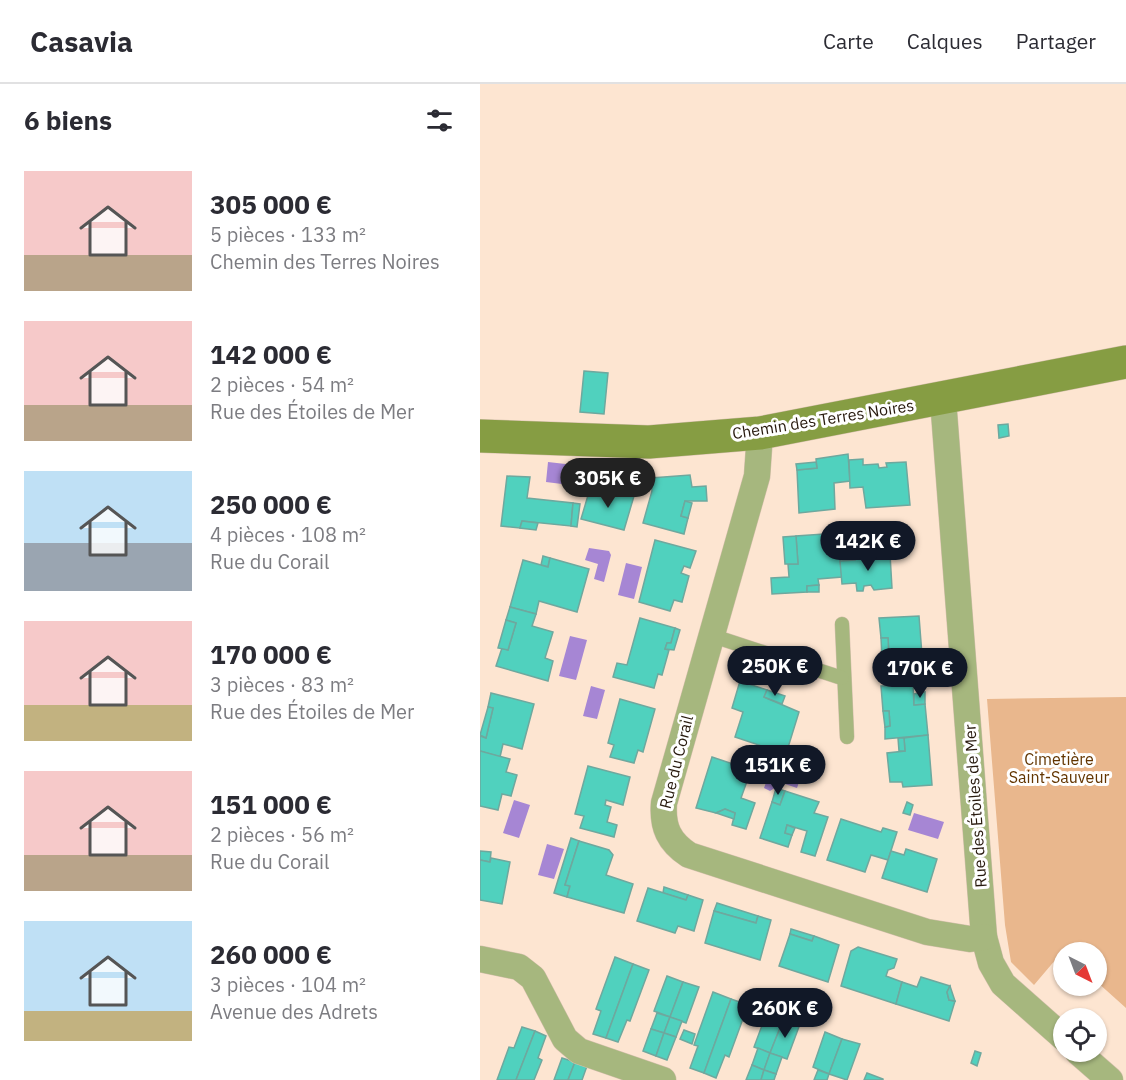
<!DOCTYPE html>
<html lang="fr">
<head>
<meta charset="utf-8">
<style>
	:root { --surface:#fff; --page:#f7f7f7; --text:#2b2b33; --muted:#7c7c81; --line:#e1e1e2; --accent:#111827 }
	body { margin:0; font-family:"IBM Plex Sans",sans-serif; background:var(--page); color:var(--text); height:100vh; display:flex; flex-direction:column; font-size:22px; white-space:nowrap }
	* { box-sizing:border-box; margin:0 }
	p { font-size:20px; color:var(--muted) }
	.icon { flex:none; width:33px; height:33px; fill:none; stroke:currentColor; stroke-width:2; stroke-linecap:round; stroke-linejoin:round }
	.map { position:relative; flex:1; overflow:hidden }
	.details { display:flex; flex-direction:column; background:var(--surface); width:480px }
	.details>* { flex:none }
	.needle { width:39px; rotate:138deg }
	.tools { position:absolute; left:573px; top:858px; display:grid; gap:12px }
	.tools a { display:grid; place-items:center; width:54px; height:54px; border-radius:50%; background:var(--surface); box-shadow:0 2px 4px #0004; font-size:30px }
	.price { position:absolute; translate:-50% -51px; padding:0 14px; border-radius:21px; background:var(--accent); color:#fff; font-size:20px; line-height:39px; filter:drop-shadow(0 2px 3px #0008) }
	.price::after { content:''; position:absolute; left:50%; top:36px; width:18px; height:14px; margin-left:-9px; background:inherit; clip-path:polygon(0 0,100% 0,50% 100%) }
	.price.current { background:#222; color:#fff }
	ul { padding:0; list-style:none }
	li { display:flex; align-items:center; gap:18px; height:150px; padding:0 24px }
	li span { display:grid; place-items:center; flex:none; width:168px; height:120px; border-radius:0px; color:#555 }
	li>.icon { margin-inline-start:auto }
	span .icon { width:72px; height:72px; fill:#fffc; stroke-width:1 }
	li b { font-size:26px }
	h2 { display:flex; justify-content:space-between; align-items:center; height:72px; padding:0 24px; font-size:26px }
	header { display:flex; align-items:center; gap:36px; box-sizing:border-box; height:84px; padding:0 30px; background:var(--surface); border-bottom:2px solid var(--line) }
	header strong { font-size:28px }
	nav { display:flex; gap:33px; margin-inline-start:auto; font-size:21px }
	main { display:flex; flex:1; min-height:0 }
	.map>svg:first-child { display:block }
</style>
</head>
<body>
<header>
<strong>Casavia</strong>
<nav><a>Carte</a><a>Calques</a><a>Partager</a></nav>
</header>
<main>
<section class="details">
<h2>6 biens<svg class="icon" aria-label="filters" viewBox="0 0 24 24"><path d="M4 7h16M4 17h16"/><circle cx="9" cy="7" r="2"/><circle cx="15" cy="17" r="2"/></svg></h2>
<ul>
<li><span style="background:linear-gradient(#f6c9c9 70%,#b9a48a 0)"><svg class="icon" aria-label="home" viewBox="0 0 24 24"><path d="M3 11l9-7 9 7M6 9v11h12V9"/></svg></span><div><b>305 000 €</b><p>5 pièces · 133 m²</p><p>Chemin des Terres Noires</p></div></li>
<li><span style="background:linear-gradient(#f6c9c9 70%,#b9a48a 0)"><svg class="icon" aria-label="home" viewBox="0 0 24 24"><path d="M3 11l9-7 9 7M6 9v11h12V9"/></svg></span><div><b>142 000 €</b><p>2 pièces · 54 m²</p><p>Rue des Étoiles de Mer</p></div></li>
<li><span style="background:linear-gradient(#bfe0f5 60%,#9aa5b1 0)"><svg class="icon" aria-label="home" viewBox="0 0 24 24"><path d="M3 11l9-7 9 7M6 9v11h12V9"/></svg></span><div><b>250 000 €</b><p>4 pièces · 108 m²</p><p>Rue du Corail</p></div></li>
<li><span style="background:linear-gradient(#f6c9c9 70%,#c2b280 0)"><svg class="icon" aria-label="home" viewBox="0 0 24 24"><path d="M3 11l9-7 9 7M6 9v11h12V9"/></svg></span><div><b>170 000 €</b><p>3 pièces · 83 m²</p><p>Rue des Étoiles de Mer</p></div></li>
<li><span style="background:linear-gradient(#f6c9c9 70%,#b9a48a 0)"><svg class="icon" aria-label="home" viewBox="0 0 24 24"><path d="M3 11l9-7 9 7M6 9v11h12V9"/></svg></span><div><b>151 000 €</b><p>2 pièces · 56 m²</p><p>Rue du Corail</p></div></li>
<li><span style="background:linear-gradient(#bfe0f5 75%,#c2b280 0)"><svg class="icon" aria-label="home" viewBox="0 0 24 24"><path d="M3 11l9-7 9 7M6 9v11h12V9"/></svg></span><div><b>260 000 €</b><p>3 pièces · 104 m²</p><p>Avenue des Adrets</p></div></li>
</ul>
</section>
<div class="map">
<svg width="646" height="996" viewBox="0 0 646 996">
	<rect width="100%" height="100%" fill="#fde5d1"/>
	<polygon fill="#e9b78d" points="646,613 646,924 617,898 616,868 582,868 554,901 531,878 525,841 507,615"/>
	<g fill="#a686d4">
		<polygon points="68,378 103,382 101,407 89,406 90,401 66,398"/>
		<polygon points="109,464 129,467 131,471 124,498 114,495 118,480 105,476"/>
		<polygon points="146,479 162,483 154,515 138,511"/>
		<polygon points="90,552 107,556 96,596 79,592"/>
		<polygon points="111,602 125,606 117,635 103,632"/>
		<polygon points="292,682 321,692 317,704 302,699 290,707 284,704"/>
		<polygon points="34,716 50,721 39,754 23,749"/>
		<polygon points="434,729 464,738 458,755 428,746"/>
		<polygon points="67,760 84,765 74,795 58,791"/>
	</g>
	<g fill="#50d1be" stroke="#6ea89e" stroke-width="1.5">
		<polygon points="104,287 128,289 124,330 100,328"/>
		<polygon points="528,340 529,352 519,354 518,341"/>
		<polygon points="368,370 370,397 354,399 355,425 319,429 317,386 337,384 336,375"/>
		<polygon points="383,375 383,381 398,380 399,384 407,383 406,379 426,378 430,421 386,424 383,403 370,404 369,376"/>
		<polygon points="336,378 337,384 317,386 316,380"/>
		<polygon points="210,391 212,403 226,402 227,417 205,417 201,432 208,434 204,450 163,439 172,407 171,394"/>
		<polygon points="27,392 50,393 47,414 93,419 91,442 42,437 40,444 21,442"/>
		<polygon points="125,404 154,412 144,446 101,435 109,408 123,412"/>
		<polygon points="205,417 212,419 208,434 201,432"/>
		<polygon points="93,419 100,420 97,443 91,442"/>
		<polygon points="42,437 58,439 56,446 40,444"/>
		<polygon points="344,450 345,466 359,465 362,493 338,495 339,501 327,502 327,508 292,510 291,494 309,493 308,480 318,480 316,452"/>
		<polygon points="316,452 318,480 305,480 303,453"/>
		<polygon points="175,456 216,467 210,484 204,482 201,489 209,492 202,518 194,516 190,527 159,518"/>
		<polygon points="410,470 412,504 394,506 391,501 384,502 383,507 377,507 376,499 362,500 360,477 375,476 375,472"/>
		<polygon points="63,472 70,474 68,483 61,481"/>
		<polygon points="70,474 109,485 97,528 59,517 56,530 30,523 43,476 68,483"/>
		<polygon points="339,501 339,508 327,508 327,502"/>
		<polygon points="30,523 56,530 52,542 73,548 65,574 73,577 68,597 16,582 22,564 28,566 36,539 26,536"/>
		<polygon points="439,532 443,584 410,586 408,554 401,554 399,534"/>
		<polygon points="160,534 195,544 191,559 187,559 185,565 189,566 182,591 178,590 174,604 133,593 137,579 147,581"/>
		<polygon points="26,536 36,539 28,566 18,564"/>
		<polygon points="195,544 200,546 194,566 185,565 187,559 191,559"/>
		<polygon points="401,554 408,554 409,573 402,574"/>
		<polygon points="260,597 287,606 284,613 319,628 306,670 255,653 263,628 252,624"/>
		<polygon points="433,601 434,621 445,620 448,651 405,655 405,643 410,642 409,627 403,627 401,602"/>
		<polygon points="287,606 305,612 302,620 284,613"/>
		<polygon points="445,608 445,620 434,621 434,610"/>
		<polygon points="11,609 54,620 42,665 23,660 20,673 0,667 0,652 6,654 13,624 8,623"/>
		<polygon points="140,615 175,625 163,668 158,666 154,679 130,673 134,661 128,659"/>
		<polygon points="8,623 13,624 6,654 0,651"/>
		<polygon points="403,627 409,627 410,642 405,643"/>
		<polygon points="448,651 452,701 423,703 422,698 410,698 407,669 425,667 424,654"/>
		<polygon points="418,654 424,654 425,667 419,667"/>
		<polygon points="0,667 30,675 26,688 37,691 31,712 22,710 18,726 0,722"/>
		<polygon points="232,673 271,686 261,714 275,719 266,745 252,741 255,729 245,725 236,729 216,724"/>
		<polygon points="108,682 150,693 143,721 126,716 125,721 131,723 127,738 137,741 134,753 100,744 104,732 95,730"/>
		<polygon points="296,704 305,707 300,721 292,718"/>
		<polygon points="305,707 339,718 334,729 348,733 335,772 321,768 327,747 307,741 305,749 312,751 308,763 280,754 292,718 300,721"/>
		<polygon points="427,718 433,721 430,731 423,729"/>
		<polygon points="245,725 255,729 254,735 236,729"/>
		<polygon points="361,735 401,748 403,744 417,748 408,776 391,771 385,788 347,776"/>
		<polygon points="307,741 315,744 312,751 305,749"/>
		<polygon points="91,754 99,757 85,801 90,802 87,813 74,809"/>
		<polygon points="99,757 129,766 133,771 126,791 153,800 144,829 87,813 90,802 85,801"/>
		<polygon points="426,765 457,775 447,808 402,794 411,767 424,771"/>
		<polygon points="0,767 11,768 10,778 0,776"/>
		<polygon points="11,774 30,778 22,820 0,816 0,776 10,778"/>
		<polygon points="184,803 208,811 206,816 183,809"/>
		<polygon points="168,804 206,816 208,811 223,816 214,847 198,842 195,849 157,837"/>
		<polygon points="237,819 278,832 276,839 234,827"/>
		<polygon points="234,827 276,839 278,832 291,836 280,876 225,859"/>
		<polygon points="311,845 334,852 332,857 310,850"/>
		<polygon points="310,850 332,857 334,852 359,861 348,898 299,882"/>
		<polygon points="378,863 417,875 414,884 408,886 406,892 422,898 416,920 361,902 371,867"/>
		<polygon points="135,873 153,880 126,954 113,950 121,927 116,925"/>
		<polygon points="153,880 169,886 150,937 147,936 138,958 126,954"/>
		<polygon points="187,892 203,898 190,933 174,927"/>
		<polygon points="441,893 470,902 467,908 469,916 475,917 469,937 416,920 422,898 437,903"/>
		<polygon points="203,898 219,903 206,939 190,933"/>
		<polygon points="470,902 475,917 469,916 467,908"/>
		<polygon points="233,908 251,915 224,989 210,984 218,962 214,961"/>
		<polygon points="251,915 268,921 249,973 245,971 236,994 224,989"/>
		<polygon points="287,928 304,934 290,969 274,963"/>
		<polygon points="177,929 190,933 184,949 171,945"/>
		<polygon points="190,933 202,937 196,953 184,949"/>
		<polygon points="304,934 320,940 307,975 290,969"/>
		<polygon points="42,943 55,947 36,996 17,996 29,963 34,964"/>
		<polygon points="171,945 184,949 176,972 163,967"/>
		<polygon points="204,946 215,950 212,960 200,955"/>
		<polygon points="55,947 66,952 58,974 62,976 54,996 36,996"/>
		<polygon points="345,948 362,955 349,990 333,983"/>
		<polygon points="184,949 196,953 187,976 176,972"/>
		<polygon points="362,955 380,960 367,996 349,990"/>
		<polygon points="278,964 290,969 284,986 272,981"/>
		<polygon points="495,967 501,969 497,982 491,979"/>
		<polygon points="290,969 302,973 296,990 284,986"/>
		<polygon points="82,974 95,978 88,996 74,996"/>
		<polygon points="95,978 107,982 102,996 88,996"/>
		<polygon points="272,981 284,986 281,996 266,996"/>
		<polygon points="284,986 296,990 294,996 281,996"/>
		<polygon points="338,986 349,990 347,996 334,996"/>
		<polygon points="387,989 403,995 403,996 384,996"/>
	</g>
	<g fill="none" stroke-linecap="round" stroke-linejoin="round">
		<g stroke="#d6c0ae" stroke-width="15">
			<g id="lane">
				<polyline points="362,540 367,653"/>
				<polyline points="230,551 362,594"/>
			</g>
		</g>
		<g stroke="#d6c0ae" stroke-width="27">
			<g id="street">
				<polyline points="463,315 504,853 511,879 523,900 584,954"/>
				<path d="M 280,349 L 277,392 L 184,719 C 182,743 189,758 209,771 L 447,848 L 490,855 L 504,853"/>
				<polyline points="0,875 39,883 53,894 85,955 99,967 183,996"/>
				<polyline points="598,968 630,996"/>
			</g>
		</g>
		<g stroke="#d6c0ae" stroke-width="34">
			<polyline id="secondary" points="0,352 169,358 280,349 646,278"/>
		</g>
		<use href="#lane" stroke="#a6b77e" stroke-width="14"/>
		<use href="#street" stroke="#a6b77e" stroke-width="26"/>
		<use href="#secondary" stroke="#869d43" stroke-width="33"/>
	</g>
	<g text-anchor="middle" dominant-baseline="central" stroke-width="6" stroke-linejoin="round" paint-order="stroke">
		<g font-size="16" fill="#27190d" stroke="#fff">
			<text transform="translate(343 335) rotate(-9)">Chemin des Terres Noires</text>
			<text transform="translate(196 678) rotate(-76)">Rue du Corail</text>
			<text transform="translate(495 722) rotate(-94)">Rue des Étoiles de Mer</text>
		</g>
		<g font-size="16" fill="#623500" stroke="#fff">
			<text x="579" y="675">Cimetière<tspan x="579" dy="18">Saint-Sauveur</tspan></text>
		</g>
	</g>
</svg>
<div class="tools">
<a><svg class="needle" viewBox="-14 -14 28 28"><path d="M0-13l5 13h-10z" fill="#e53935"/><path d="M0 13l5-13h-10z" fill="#7c7c81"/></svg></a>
<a><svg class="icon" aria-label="locate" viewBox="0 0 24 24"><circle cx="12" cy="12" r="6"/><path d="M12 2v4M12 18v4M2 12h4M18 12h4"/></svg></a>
</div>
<b class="price current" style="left:128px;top:425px">305K €</b>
<b class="price" style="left:388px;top:488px">142K €</b>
<b class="price" style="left:295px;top:613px">250K €</b>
<b class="price" style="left:440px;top:615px">170K €</b>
<b class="price" style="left:298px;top:712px">151K €</b>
<b class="price" style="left:305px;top:955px">260K €</b>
</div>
</main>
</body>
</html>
